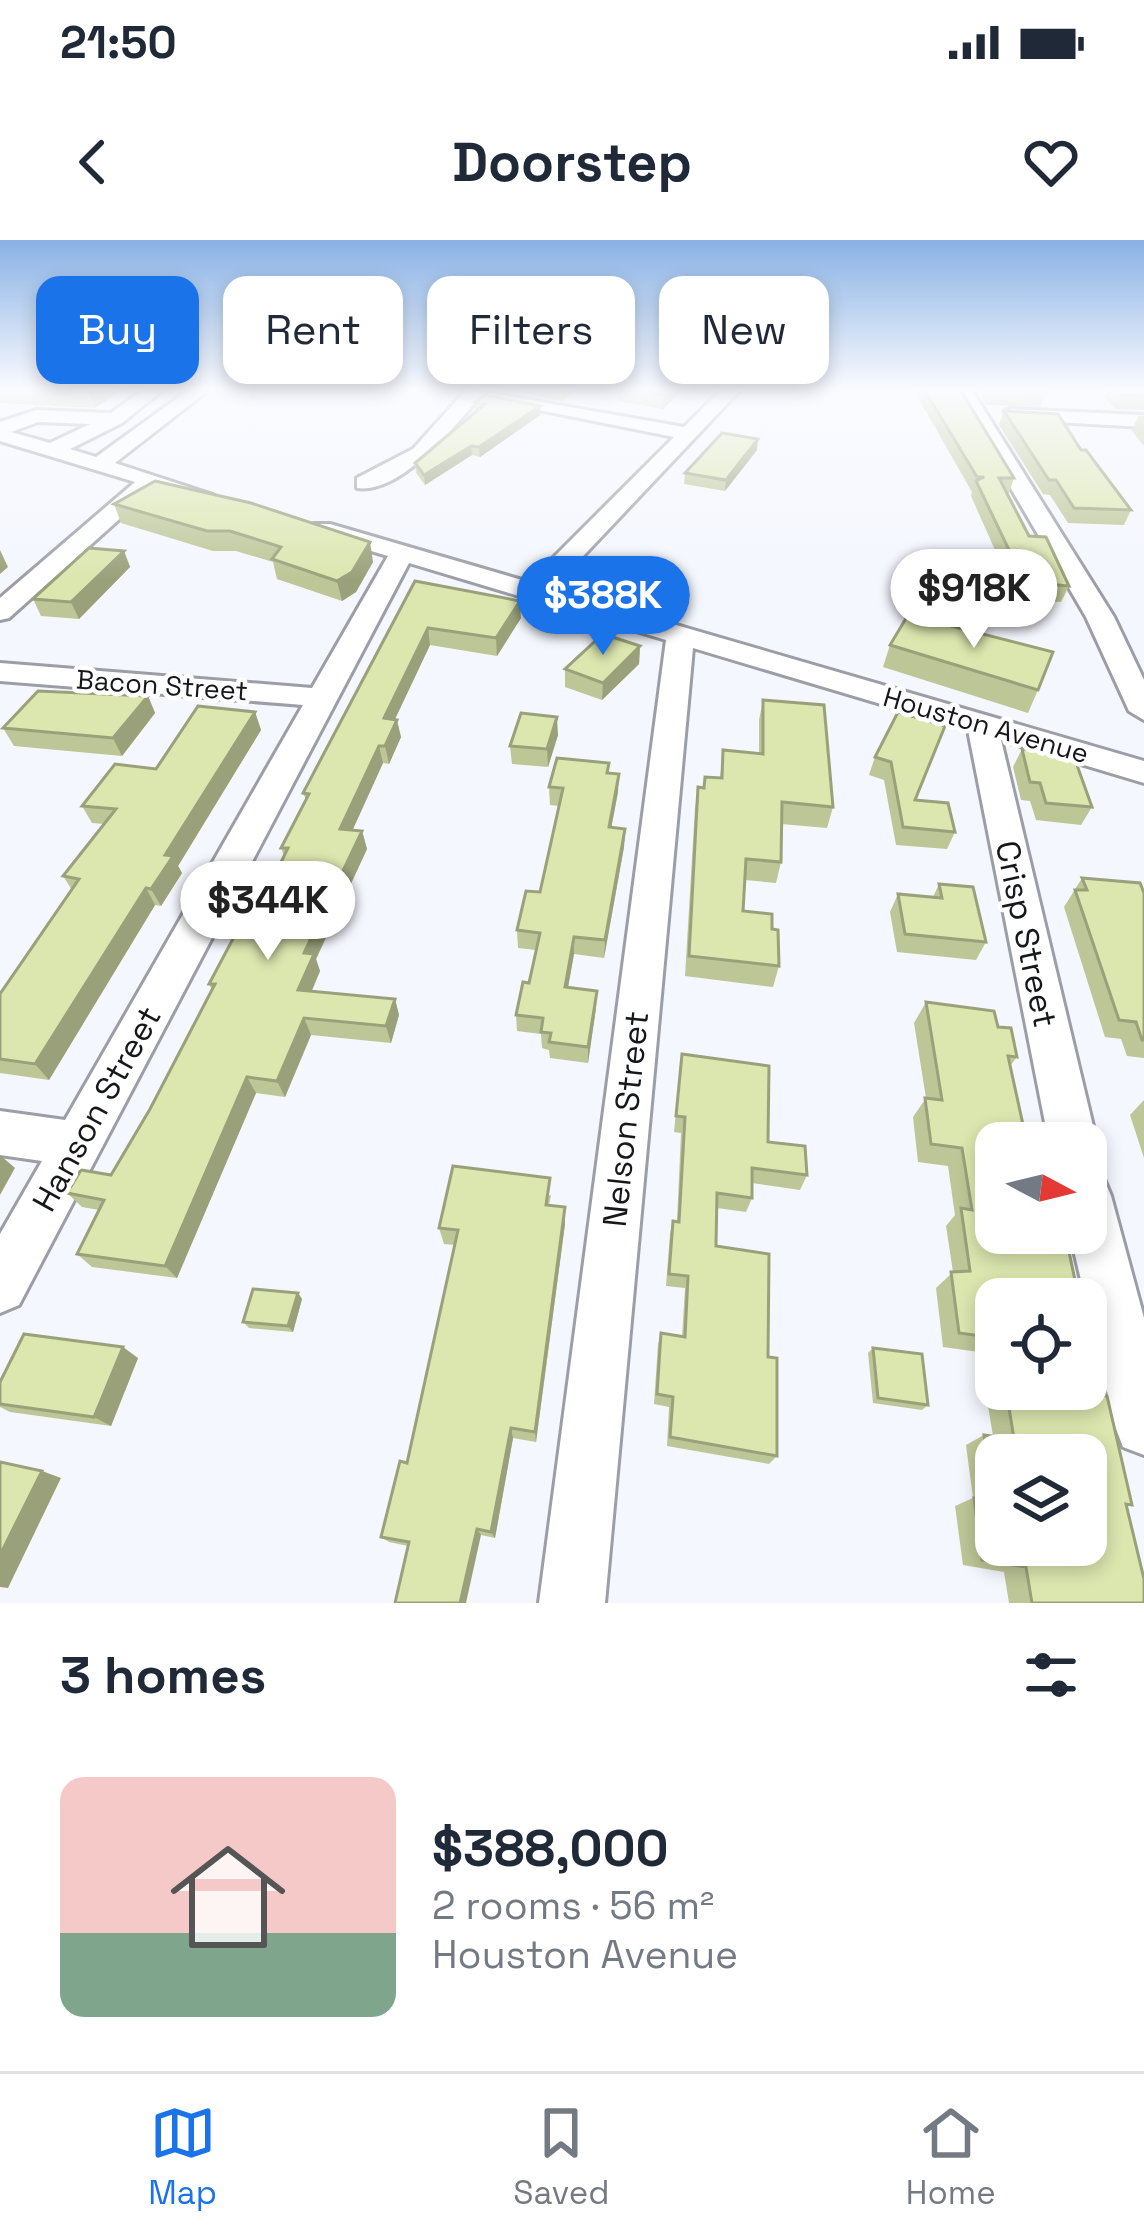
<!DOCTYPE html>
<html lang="en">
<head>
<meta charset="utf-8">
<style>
	:root { --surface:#fff; --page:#f6f6f7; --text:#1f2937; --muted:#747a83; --line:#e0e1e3; --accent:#1a73e8 }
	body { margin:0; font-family:"Space Grotesk",sans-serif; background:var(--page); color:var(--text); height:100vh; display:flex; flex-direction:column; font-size:45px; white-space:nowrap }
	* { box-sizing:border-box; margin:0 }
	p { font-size:39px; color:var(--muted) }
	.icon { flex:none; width:66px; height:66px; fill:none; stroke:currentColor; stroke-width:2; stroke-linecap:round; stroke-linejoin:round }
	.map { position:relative; height:1363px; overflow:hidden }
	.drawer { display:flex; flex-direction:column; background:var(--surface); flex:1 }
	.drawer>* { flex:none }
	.top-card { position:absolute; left:36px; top:36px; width:1074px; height:108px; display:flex; gap:24px }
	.needle { width:78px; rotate:97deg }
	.controls { position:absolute; left:975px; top:882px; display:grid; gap:24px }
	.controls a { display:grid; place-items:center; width:132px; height:132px; border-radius:24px; background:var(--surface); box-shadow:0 6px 18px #0003; font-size:60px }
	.price { position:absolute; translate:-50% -102px; padding:0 27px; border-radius:42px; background:#fff; color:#222; font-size:39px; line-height:78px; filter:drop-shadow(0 3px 6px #0008) }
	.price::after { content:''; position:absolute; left:50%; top:72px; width:36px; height:27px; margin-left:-18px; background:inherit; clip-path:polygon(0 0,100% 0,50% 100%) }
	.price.active { background:var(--accent); color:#fff }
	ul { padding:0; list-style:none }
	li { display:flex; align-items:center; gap:36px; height:300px; padding:0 60px }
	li+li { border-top:3px solid var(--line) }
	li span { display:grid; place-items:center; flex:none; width:336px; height:240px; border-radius:24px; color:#555 }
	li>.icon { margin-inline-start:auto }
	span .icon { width:144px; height:144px; fill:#fffc; stroke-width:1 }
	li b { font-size:51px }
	h2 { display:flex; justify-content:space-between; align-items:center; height:144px; padding:0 60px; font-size:51px }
	.tag { padding:0 42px; border-radius:24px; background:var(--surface); box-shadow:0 6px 18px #0003; font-size:42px; line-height:108px }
	.tag.active { background:var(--accent); color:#fff }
	.status { display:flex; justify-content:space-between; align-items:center; height:84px; padding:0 60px; background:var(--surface); direction:ltr }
	.status svg { height:33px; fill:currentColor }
	header { display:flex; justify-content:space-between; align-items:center; height:156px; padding:0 60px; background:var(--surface); font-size:54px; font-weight:700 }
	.tabs { display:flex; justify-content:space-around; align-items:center; height:168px; border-top:3px solid var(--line); background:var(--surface); font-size:33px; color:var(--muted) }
	.tabs a { display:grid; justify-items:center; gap:6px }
	.tabs .active { color:var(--accent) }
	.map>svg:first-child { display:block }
</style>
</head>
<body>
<div class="status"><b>21:50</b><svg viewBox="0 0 49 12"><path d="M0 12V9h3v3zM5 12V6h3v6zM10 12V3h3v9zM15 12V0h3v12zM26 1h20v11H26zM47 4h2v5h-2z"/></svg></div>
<header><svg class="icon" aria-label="back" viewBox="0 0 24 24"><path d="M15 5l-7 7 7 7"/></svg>Doorstep<svg class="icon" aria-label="heart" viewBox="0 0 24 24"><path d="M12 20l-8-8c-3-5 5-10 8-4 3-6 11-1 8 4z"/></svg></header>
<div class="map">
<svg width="1144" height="1363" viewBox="0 0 1144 1363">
	<rect width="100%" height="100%" fill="#f4f7fe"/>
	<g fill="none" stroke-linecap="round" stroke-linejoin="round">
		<g stroke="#9b9ea6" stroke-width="6">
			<g id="minor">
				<path d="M 144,149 L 164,149 L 122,183 L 70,209 L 96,217 L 190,149 L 210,149 L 115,223 L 213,255 L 202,262 L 154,248 L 9,378 L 0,380 L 0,358 L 135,242 L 0,201 L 0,182 L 36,170 L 111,173 ZM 38,182 L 90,184 L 50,203 L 11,192 Z"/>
				<path d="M 467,149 L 684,187 L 722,149 L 741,149 L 552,349 L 1144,521 L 1144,543 L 1001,500 L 1097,903 L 1086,920 L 1086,903 L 1049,903 L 968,490 L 693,408 L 605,1363 L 539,1363 L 666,400 L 409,323 L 19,1065 L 0,1073 L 0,994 L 42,921 L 0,915 L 0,871 L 65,880 L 303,465 L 0,441 L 0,423 L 312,448 L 388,316 L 314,294 L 314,284 L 330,284 L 529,342 L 674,197 L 479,158 C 453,188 401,254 357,248 L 357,238 L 413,209 Z"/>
				<polygon points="953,149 971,149 1114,377 1144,440 1144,480 1129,471 1086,377"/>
				<polygon points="1012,169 1144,175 1144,187 1005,179 1005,171"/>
				<polygon points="1086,932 1104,939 1111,956 1144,1078 1144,1215 1123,1207 1115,1186 1070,993 1086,993"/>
			</g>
		</g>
		<use href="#minor" fill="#fff" fill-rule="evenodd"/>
	</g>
	<g fill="#bdc696">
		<polygon points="0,149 122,149 95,168 0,163"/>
		<polygon points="509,149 579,149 561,161"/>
		<polygon points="619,149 684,149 663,169 618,161"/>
		<polygon points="917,149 960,149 1014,238 1009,253 1007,253 1029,296 1069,346 1061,362 1029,360 1017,329 1003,328 971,256 972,252 916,154"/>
		<polygon points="983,149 1043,149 1046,153 1040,167 986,165 981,156"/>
		<polygon points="1108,149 1144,149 1144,170 1115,169 1104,156"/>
		<polygon points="475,162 540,166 540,175 480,217 472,215 425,245 416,233 415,223 475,172"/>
		<polygon points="1004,171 1081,210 1131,270 1124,285 1068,283 1050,255 1043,254 999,185"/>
		<polygon points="1138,176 1144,176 1144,206 1132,191"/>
		<polygon points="757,210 725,251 684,244 685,233"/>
		<polygon points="114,264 373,322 356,352 342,361 277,339 273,322 236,311 213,311 121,283"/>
		<polygon points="124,311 130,327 79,379 41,376 33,359"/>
		<polygon points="415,341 521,378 497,416 430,405 395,479 401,497 389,524 383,523 352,590 362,591 367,609 316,719 320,731 312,751 395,759 399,775 391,803 311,795 285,857 256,853 177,1038 92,1027 77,1014 99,970 82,967 67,953 111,935 150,869 212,750 209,744 246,694 284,616 281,608 306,560 303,553"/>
		<polygon points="890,405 1038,450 1028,473 883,427"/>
		<polygon points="640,406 639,424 602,460 565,447 565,429"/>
		<polygon points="148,456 155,473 122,516 14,506 3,488"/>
		<polygon points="763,460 833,567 827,588 781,584 781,622 776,643 745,640 743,671 772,689 779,726 773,747 685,736 695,568 698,547 703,548 720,538 723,510 759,514 759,480"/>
		<polygon points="255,472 261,490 178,626 182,633 161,666 155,665 49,840 0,833 0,754 72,650 63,636 104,584 92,583 82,566 156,529"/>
		<polygon points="898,472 915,560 955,592 947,609 896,605 884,540 869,535 875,517"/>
		<polygon points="558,495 548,527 512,524 510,506"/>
		<polygon points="1022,509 1092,567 1081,585 1036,580 1030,561 1021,560 1013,527"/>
		<polygon points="609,523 609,533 618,552 611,588 625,589 624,607 604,718 574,714 568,747 596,768 588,823 550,818 549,810 542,808 541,794 517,791 516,775 529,743 536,710 518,708 517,690 540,652 559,566 550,565 549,547"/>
		<polygon points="1082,638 1144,653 1144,818 1127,816 1121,799 1105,797 1064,667"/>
		<polygon points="939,644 986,702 976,720 897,712 890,672 898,654 933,657"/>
		<polygon points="926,762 998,787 1017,817 1010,826 996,1059 996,1149 1086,1149 1101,1155 1132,1265 1127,1266 1144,1363 1009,1363 1004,1332 963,1325 955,1266 973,1258 966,1205 984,1195 993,1196 979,1112 943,1107 936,1048 953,1032 946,986 955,975 948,926 918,922 913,877 926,858 914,783"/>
		<polygon points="682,814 768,902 807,935 800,950 752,943 752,958 746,972 717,968 716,1006 768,1117 777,1216 769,1224 667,1206 669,1167 654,1164 658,1104 661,1093 682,1097 685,1048 666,1046 670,994 673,981 677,981 681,893 674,892"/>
		<polygon points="1144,860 1144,918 1130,875"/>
		<polygon points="551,955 549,965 565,984 536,1202 513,1198 495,1298 481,1295 408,1306 389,1302 381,1297 407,1223 455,1005 444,1004 439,988"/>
		<polygon points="298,1053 302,1059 293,1092 249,1088 243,1082"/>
		<polygon points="873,1108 928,1165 922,1170 873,1163 868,1113"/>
		<polygon points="138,1118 111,1186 10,1172 0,1167 0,1164"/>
	</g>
	<g fill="#9aa17a">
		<polygon points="87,149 122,149 95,168"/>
		<polygon points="562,149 579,149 561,161 561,150"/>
		<polygon points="671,149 684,149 663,169 664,155"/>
		<polygon points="540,166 540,175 480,217 479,207"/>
		<polygon points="758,199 757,210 725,251 726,240"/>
		<polygon points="471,206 472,215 425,245 424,235"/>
		<polygon points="370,302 373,322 356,352 342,361 337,341"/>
		<polygon points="0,310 8,327 0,334"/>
		<polygon points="124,311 130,327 79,379 71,362"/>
		<polygon points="520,361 521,378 497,416 496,398"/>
		<polygon points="428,388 430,405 387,496 384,478"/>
		<polygon points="640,406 639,424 602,460 603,443"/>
		<polygon points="148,456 155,473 122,516 113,498"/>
		<polygon points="255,472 261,490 178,626 182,633 161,666 151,649 165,615"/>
		<polygon points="557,477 558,495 548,527 547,509"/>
		<polygon points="397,480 401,497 389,524 385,506"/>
		<polygon points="379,506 383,523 345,607 340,589"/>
		<polygon points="619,534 618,552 608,605 609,587"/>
		<polygon points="625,589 624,607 604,718 605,700"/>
		<polygon points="362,591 367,609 316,719 320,731 305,766 298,750 304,713"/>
		<polygon points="146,648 155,665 49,840 35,824"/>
		<polygon points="574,697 574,714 565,764 565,747"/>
		<polygon points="597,751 596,768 588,823 588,807"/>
		<polygon points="395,759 399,775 391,803 386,786"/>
		<polygon points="304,778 311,795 285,857 277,841"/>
		<polygon points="247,837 256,853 177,1038 165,1026"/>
		<polygon points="0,915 15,928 0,955"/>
		<polygon points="565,967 565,984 536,1202 535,1192"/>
		<polygon points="298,1053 302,1059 293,1092 288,1086"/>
		<polygon points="123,1107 138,1118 111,1186 94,1177"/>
		<polygon points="511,1188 513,1198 495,1298 491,1292"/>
		<polygon points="42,1231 61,1238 8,1348 0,1347 0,1315"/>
		<polygon points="477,1289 481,1295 466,1363 460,1363"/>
	</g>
	<g fill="#dce6af" stroke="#9aa17a" stroke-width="3" fill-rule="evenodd">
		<polygon points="625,149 671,149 664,155"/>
		<polygon points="924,149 960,149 1014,238 999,238 1029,296 1046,297 1069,346 1035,343 1023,313 1010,312 976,241 984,237 977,237"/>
		<polygon points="989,149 1043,149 1046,153 990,151"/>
		<polygon points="1115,149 1144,149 1144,156 1121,155"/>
		<polygon points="485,155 540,166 479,207 471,206 424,235 415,223 485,164 475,162"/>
		<polygon points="1004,171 1058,174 1081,210 1086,210 1131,270 1074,268 1056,240 1049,240"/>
		<polygon points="722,193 758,199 726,240 685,233"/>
		<polygon points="155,241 251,263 370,302 352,332 337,341 272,319 281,307 230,291 207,291 114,264"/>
		<polygon points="89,308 124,311 71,362 33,359"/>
		<polygon points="415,341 520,361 496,398 428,388 384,478 397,480 385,506 379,506 340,589 362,591 304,713 314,714 298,750 395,759 386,786 304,778 277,841 247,837 165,1026 77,1014 104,960 67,953 81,930 111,935 150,869 215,744 209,744 236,693 246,694 288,608 281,608 309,554 303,553"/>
		<polygon points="908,375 1053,412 1038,450 890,405"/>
		<polygon points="603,394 640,406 603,443 565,429"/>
		<polygon points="38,451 148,456 113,498 3,488"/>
		<polygon points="763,460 824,465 833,567 782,562 781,622 746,619 743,671 772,674 772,689 778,690 779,726 689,716 698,547 704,548 705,537 722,538 723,510 763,514"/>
		<polygon points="198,466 255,472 165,615 173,616 151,649 146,648 35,824 0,819 0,754 79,639 63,636 116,569 82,566 115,524 156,529"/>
		<polygon points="898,472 945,486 915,560 948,563 955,592 903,587 891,522 875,517"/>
		<polygon points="521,473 557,477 547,509 510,506"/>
		<polygon points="1022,509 1073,514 1092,567 1046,563 1040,543 1030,542"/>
		<polygon points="557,518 609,523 607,533 619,534 609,587 625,589 605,700 574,697 565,747 597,751 588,807 549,802 551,793 541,792 543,778 516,775 523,742 529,743 540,693 517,690 526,651 540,652 563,548 549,547"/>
		<polygon points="1082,638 1140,643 1144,653 1144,800 1142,800 1136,782 1119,780 1075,650 1087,650"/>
		<polygon points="939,644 973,647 986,702 905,694 898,654 942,658"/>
		<polygon points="926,762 994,771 998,787 1011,788 1017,817 1008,816 1027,903 996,903 996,993 1065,993 1079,1059 996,1059 996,1098 959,1093 951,1032 970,1031 961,968 972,970 962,908 931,904 925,858 942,860"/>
		<polygon points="682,814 769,826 768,902 805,906 807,935 752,928 752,958 717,953 716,1006 769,1014 768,1117 777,1118 777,1216 670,1197 673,1157 657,1154 661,1093 685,1097 688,1036 669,1034 673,981 679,982 685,877 676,876"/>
		<polygon points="453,926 550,938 546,965 565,967 535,1192 511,1188 491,1292 477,1289 460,1363 395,1363 409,1302 381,1297 400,1221 407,1223 458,990 439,988"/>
		<polygon points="253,1049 298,1053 288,1086 243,1082"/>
		<path d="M 1086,1089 L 1101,1155 L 1107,1156 L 1132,1265 L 1126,1264 L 1144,1339 L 1144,1363 L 1032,1363 L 1026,1327 L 982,1320 L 974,1258 L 994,1261 L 984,1195 L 1014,1199 L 1006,1149 L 1086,1149 ZM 996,1215 L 1086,1215 L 1086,1305 L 996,1305 Z"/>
		<polygon points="24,1094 123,1107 94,1177 0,1164 0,1142"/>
		<polygon points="873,1108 922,1114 928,1165 878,1158"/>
		<polygon points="0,1222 42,1231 0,1315"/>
	</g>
	<linearGradient id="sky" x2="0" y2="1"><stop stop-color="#89b1e4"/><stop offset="0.44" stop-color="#fafbff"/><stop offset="1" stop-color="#fafbff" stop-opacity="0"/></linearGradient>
	<rect width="1144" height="339" fill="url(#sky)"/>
	<g text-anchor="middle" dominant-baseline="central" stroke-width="9" stroke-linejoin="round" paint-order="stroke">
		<g font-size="27" fill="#16171a" stroke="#fff">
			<text transform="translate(162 445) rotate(4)">Bacon Street</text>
			<text transform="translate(986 485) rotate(16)">Houston Avenue</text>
		</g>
		<g font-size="33" fill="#16171a" stroke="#fff">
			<text transform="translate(1026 694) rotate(78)">Crisp Street</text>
			<text transform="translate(97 869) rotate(-61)">Hanson Street</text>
			<text transform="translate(626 879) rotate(-84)">Nelson Street</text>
		</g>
	</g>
</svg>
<div class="controls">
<a><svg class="needle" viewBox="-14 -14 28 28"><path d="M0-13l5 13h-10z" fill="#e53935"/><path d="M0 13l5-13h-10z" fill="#747a83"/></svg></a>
<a><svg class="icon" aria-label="locate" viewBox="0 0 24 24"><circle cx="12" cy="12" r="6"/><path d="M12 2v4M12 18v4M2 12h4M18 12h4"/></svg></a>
<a><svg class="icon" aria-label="layers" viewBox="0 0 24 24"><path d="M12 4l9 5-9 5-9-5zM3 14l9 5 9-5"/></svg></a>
</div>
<b class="price" style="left:974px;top:411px">$918K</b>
<b class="price active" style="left:603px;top:418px">$388K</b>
<b class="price" style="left:268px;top:723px">$344K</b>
<div class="top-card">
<a class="tag active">Buy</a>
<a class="tag">Rent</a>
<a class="tag">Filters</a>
<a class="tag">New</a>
</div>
</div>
<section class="drawer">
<h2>3 homes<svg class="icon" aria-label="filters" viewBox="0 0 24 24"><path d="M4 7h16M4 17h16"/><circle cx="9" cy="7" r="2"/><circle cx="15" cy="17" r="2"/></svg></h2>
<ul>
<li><span style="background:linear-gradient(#f6c9c9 65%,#7fa58c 0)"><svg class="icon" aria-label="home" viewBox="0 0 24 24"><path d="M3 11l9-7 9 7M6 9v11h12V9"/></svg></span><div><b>$388,000</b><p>2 rooms · 56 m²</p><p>Houston Avenue</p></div></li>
</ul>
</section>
<nav class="tabs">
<a class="active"><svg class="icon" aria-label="map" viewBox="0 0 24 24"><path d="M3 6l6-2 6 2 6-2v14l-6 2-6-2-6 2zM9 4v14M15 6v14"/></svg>Map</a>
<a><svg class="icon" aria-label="saved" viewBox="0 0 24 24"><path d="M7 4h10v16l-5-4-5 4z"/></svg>Saved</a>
<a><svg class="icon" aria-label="home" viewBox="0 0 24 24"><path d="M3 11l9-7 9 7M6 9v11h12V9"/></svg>Home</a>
</nav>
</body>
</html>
